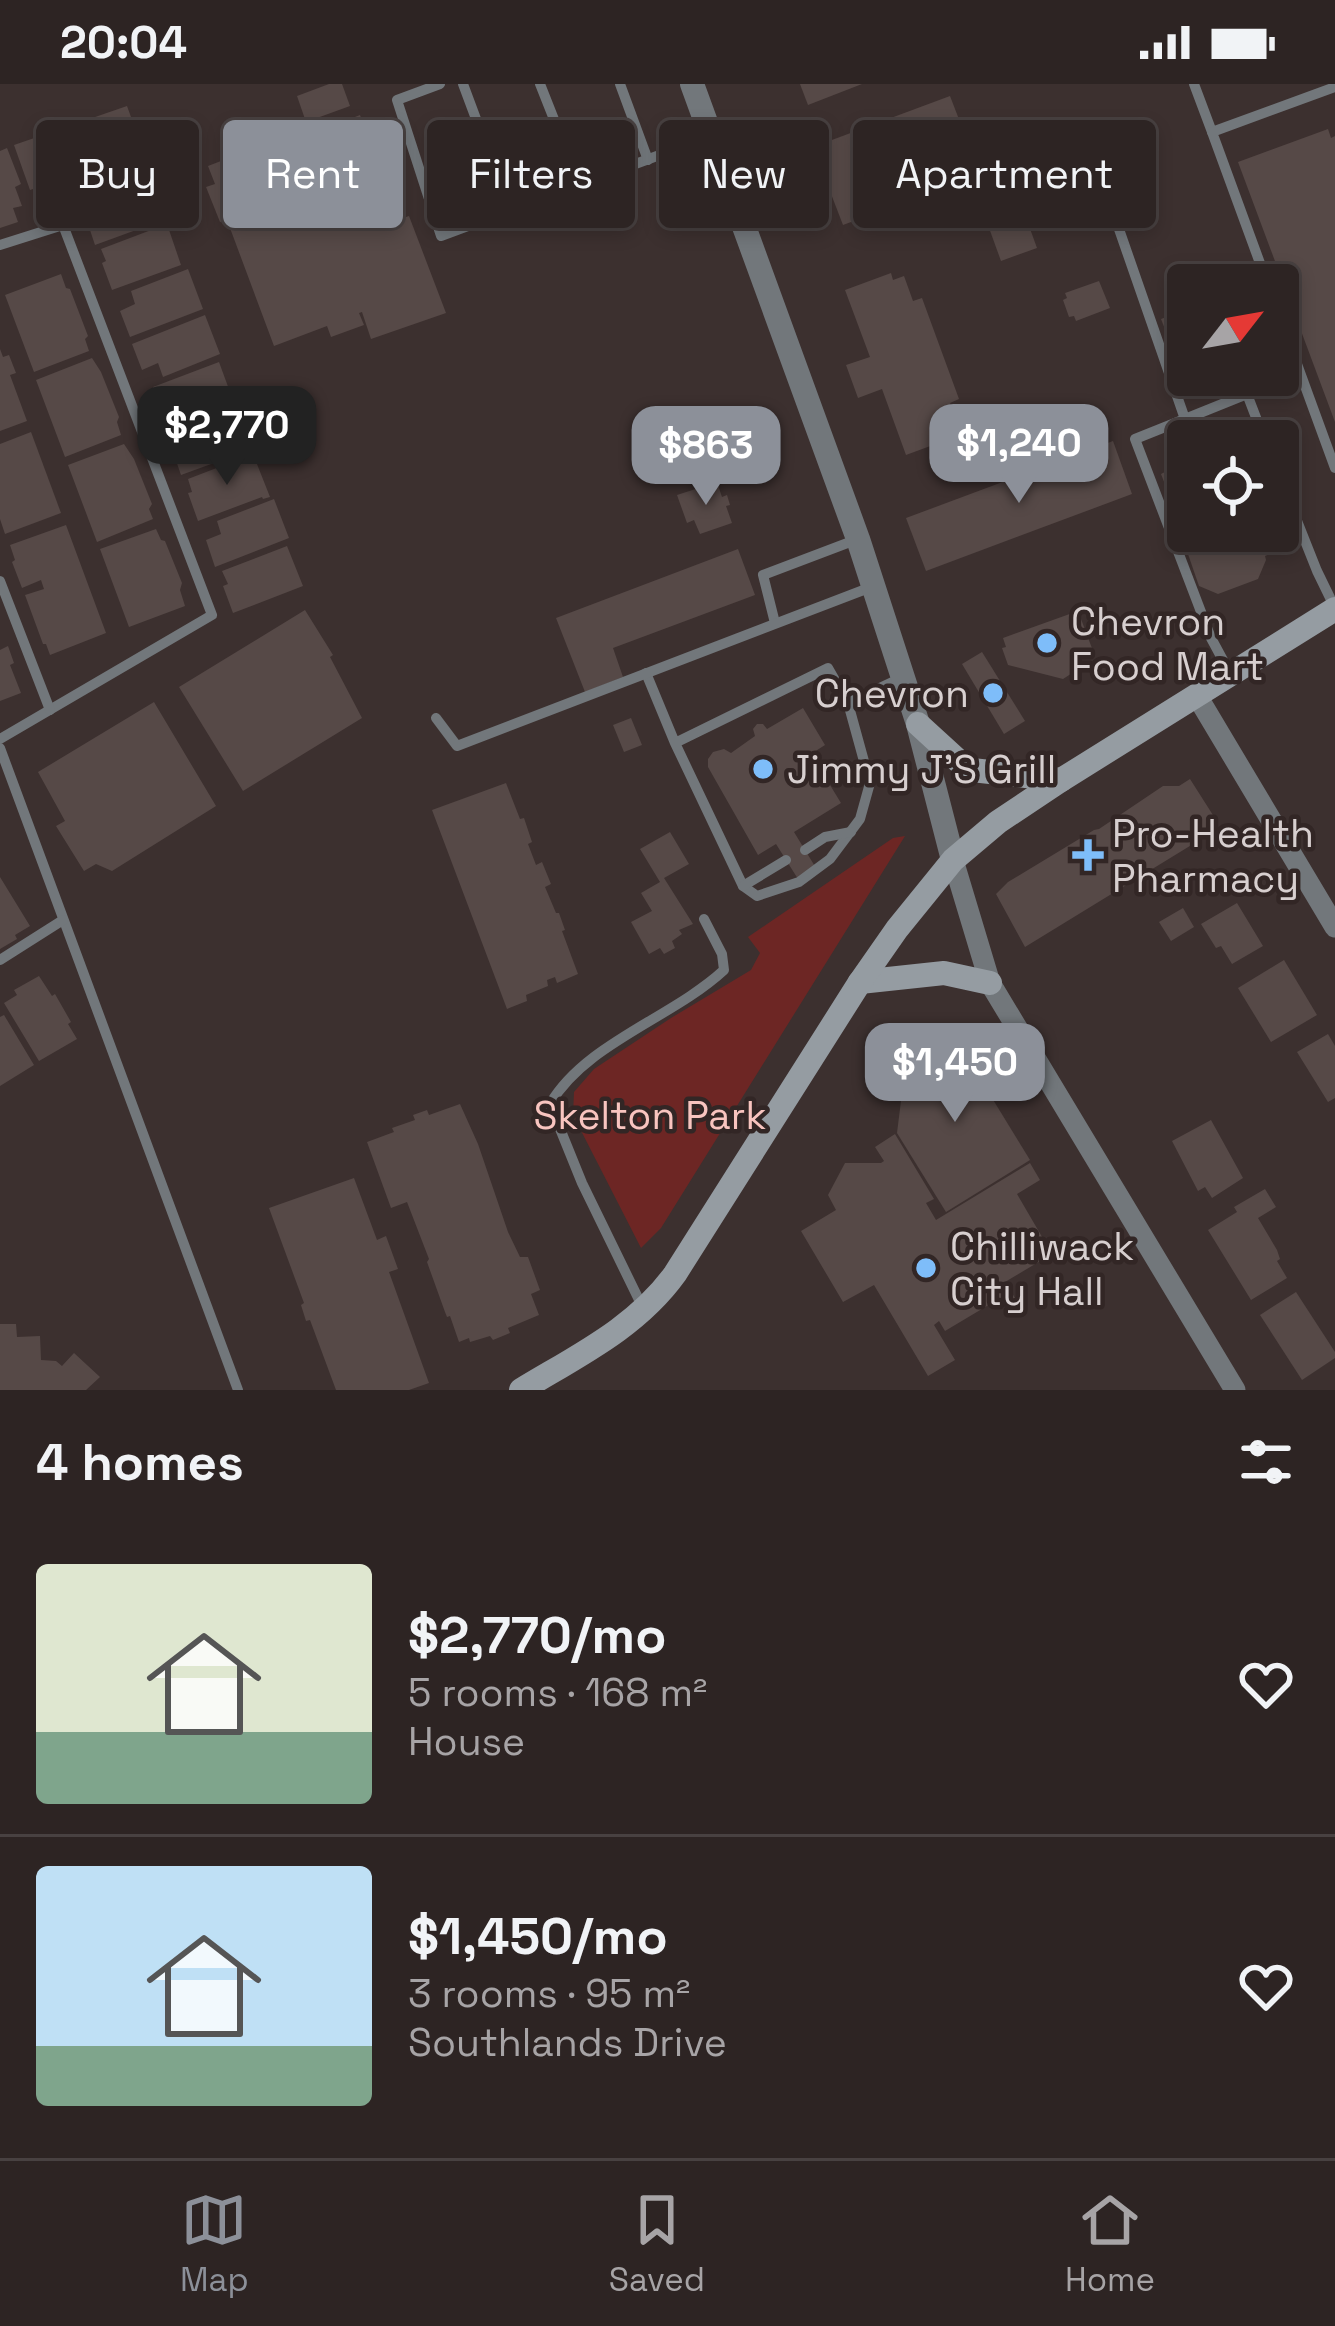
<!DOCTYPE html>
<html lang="en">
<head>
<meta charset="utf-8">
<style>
	:root { --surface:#2d2423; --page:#393030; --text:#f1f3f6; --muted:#a7a4a6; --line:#484141; --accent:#8c9099 }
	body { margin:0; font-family:"Space Grotesk",sans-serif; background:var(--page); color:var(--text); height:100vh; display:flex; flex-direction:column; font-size:45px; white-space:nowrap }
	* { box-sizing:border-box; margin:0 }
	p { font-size:39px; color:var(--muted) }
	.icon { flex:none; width:66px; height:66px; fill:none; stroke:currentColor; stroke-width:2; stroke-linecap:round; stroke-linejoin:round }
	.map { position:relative; height:1306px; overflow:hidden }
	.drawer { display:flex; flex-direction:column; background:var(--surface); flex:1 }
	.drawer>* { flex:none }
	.top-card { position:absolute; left:36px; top:36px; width:1263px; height:108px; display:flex; gap:24px }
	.needle { width:78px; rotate:59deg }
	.tools { position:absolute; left:1167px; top:180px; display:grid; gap:24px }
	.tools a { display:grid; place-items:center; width:132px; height:132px; border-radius:12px; background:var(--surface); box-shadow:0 6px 18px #0003,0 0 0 3px var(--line); font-size:60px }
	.price { position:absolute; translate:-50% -102px; padding:0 27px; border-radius:24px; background:var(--accent); color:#fff; font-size:39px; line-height:78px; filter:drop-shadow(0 3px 6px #0008) }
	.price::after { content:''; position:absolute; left:50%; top:72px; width:36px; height:27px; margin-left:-18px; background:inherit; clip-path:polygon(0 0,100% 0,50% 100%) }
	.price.selected { background:#222; color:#fff }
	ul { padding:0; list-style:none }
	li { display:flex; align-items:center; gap:36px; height:300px; padding:0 36px }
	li+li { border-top:3px solid var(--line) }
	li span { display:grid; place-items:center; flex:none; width:336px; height:240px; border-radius:12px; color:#555 }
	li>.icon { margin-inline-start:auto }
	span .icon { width:144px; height:144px; fill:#fffc; stroke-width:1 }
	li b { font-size:51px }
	h2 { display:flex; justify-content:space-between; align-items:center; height:144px; padding:0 36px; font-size:51px }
	.pill { padding:0 42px; border-radius:12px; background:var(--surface); box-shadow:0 6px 18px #0003,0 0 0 3px var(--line); font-size:42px; line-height:108px }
	.pill.selected { background:var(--accent); color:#fff }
	.status { display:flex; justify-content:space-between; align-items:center; height:84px; padding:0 60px; background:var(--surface); direction:ltr }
	.status svg { height:33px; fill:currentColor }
	.tab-bar { display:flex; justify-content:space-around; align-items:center; height:168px; border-top:3px solid var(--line); background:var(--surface); font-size:33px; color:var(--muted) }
	.tab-bar a { display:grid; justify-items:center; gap:6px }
	.tab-bar .selected { color:var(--accent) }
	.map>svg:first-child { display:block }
</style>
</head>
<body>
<div class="status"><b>20:04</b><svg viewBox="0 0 49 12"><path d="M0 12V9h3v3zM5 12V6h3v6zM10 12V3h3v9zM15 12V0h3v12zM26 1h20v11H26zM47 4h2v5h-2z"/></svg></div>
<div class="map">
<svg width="1335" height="1306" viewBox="0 0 1335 1306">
	<rect width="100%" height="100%" fill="#3c302f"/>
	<polygon fill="#6d2624" points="905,752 661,1144 641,1164 573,1031 574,1008 594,985 671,934 751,886 760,869 748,853 893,754"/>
	<g fill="#564947">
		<polygon points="329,0 342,0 350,22 306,38 297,12"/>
		<polygon points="800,0 862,0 808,21"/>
		<polygon points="950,12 980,90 843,141 813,63"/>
		<polygon points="127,22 143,66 129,71 130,75 90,90 89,85 71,92 72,96 46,105 45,101 30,106 14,61"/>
		<polygon points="360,31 374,69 367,71 388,139 409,132 446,229 371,255 362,228 359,229 364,241 331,253 327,242 274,262 227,136 220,138 206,103 215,100 208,82 306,44 310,43 312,50"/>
		<polygon points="1328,45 1331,54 1335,52 1335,338 1238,78"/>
		<polygon points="7,64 21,100 15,103 22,122 13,124 18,138 0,144 0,67"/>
		<polygon points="153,94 169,134 95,161 86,134 103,127 98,114"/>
		<polygon points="1020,117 1037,164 1001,177 984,130"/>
		<polygon points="167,140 181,181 112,206 102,179 106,177 101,165"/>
		<polygon points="188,185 203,225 130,253 120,227 135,220 131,207"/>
		<polygon points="891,189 893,196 904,192 913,217 922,214 959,315 950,319 960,344 949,348 952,354 906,371 882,305 858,314 846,281 870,273 845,206"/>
		<polygon points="61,190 66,204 70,205 88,252 85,255 89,267 34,288 5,211"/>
		<polygon points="1099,197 1110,224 1076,237 1074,232 1069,233 1063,216 1067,214 1065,209"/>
		<polygon points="1188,225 1188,286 1179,281 1161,235"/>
		<polygon points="205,231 220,270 163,293 158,279 142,286 132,260"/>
		<polygon points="0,265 3,273 9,271 16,289 10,291 27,337 0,347"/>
		<polygon points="92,274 101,288 119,333 117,338 121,351 65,373 36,296"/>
		<polygon points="219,278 234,319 164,345 154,318 159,316 153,303"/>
		<polygon points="240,323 255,364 181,391 172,365 188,358 182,345"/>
		<polygon points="31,348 61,429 5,450 0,435 0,360"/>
		<polygon points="1113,357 1132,410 926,487 906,434"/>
		<polygon points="124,360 134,375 152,420 149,425 153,435 97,458 68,381"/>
		<polygon points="253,370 270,413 263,415 262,413 198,437 188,409 192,408 188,395"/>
		<polygon points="1188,376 1188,447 1275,447 1281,465 1265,472 1266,476 1258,495 1218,510 1199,502 1188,470 1191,468 1161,390"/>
		<polygon points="717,398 722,413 727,411 730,421 726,422 732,439 700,450 694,436 687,439 677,411"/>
		<polygon points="274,415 289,454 215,483 206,456 221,450 217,437"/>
		<polygon points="66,441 106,549 50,571 46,560 43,560 25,511 44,505 41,496 22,504 12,478 15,476 10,461"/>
		<polygon points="156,445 161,456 165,457 182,499 180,506 185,522 129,543 100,465"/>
		<polygon points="287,462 303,502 233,529 223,502 228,500 222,487"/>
		<polygon points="738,465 755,511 613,564 623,593 585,608 556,534"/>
		<polygon points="305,526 333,571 330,573 362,634 243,707 179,603"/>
		<polygon points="1078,527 1093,567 1076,578 1080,584 1063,595 1008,581 1002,564 1006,563 1003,554"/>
		<polygon points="8,562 14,579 10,581 21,609 0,617 0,566"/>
		<polygon points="982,568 1025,637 1004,650 962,580"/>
		<polygon points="154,618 216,722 112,787 96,780 84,787 56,742 65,737 38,688"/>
		<polygon points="803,624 825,661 811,670 841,719 794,748 816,784 798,795 776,760 758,771 708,683 708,675 713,668 724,665 731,669 755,652 753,645 757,640 763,640 767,645"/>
		<polygon points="631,634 642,661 624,668 613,641"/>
		<polygon points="1190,695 1218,739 1199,751 1198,757 1025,863 996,810 1008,798 1094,746 1099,745 1163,702 1179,702"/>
		<polygon points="506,699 520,735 524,734 532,758 528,760 536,781 542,778 551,800 545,803 556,829 559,829 565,846 562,847 578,890 557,899 555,893 547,896 548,902 526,911 527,917 507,925 432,726"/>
		<polygon points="670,748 689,780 664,794 693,840 679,846 682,850 672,857 675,864 664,870 660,864 649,870 631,838 652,827 641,809 660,798 640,765"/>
		<polygon points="0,793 30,842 15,851 17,855 0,865"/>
		<polygon points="1237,819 1263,862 1232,880 1221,862 1216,864 1201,840"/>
		<polygon points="1183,824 1194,843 1171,857 1159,838"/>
		<polygon points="1284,876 1317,931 1271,958 1238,904"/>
		<polygon points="39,892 52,912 55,910 71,938 68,940 77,955 39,977 4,919 17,911 14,906"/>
		<polygon points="4,931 34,981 0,1002 0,933"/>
		<polygon points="951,947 1030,1076 946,1128 897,1049 903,1001 917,967"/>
		<polygon points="1328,950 1335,962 1335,1014 1328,1018 1297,968"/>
		<polygon points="460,1020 478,1060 508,1148 520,1173 528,1173 540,1206 531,1210 539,1231 508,1244 510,1249 493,1256 490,1252 470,1258 469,1254 459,1258 450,1232 447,1233 445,1228 427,1178 429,1175 407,1118 391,1124 367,1058 394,1048 392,1044 415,1036 413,1031 427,1026 429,1031"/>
		<polygon points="1211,1036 1243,1094 1212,1114 1205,1103 1198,1107 1172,1057"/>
		<polygon points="895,1050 934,1115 926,1119 936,1136 1030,1079 1040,1096 1017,1110 1052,1170 1005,1198 1015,1214 1000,1222 997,1216 945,1247 939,1237 934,1241 955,1276 928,1292 874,1201 843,1218 801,1147 836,1126 828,1111 845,1079 881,1079 884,1077 875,1063"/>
		<polygon points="354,1094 377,1156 386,1152 398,1185 389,1188 429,1299 409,1306 336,1306 310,1236 306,1237 301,1221 304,1219 269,1124"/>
		<polygon points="1265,1105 1276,1123 1258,1134 1277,1166 1280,1175 1277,1177 1287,1194 1251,1216 1208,1146 1237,1128 1234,1123"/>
		<polygon points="1296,1208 1335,1268 1335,1274 1302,1296 1260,1231"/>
		<polygon points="0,1240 16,1240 17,1253 40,1252 41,1276 56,1277 62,1282 74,1269 100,1293 86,1306 0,1306"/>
	</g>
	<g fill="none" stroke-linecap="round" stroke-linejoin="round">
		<g stroke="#72777b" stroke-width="10">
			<polyline points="440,0 397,16 441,152 711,52"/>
			<polyline points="463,0 510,126"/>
			<polyline points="540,0 580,101"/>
			<polyline points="620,0 648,76"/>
			<polyline points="1194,0 1212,48"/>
			<polyline points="1104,102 1185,335 1247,310 1265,357"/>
			<polyline points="0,161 63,141 212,531 0,655"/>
			<polyline points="1268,201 1212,48 1335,3"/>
			<polyline points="1278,228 1335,384"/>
			<polyline points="1185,335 1135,355 1211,554 1231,591"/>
			<polyline points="1278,389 1317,487 1335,524"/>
			<polyline points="0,497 50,626"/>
			<polyline points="775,539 763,491 858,455"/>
			<polyline points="646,589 675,659 743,802 757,812 799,798 830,775 860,735 870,699 848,619 828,584 675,659"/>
			<polyline points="848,619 903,593"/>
			<polyline points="436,634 457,662 874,502"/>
			<polyline points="0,664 238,1306"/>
			<polyline points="805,766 825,753 851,748"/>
			<polyline points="743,802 786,776"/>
			<polyline points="0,876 63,836"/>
			<path d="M 643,1224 L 582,1099 L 550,1020 C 586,959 672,934 724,886 L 722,870 L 704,835"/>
		</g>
		<g stroke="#72777b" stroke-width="21">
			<polyline points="1197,612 1335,843"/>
			<polyline points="953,776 990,899 1235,1306"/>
		</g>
		<polyline stroke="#72777b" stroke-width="24" points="692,0 858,455 918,640 953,776"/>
		<g stroke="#959ca2" stroke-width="24">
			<polyline points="918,640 964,682 972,686 1061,696"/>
			<polyline points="860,898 944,889 990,899"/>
			<path d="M 521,1306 C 577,1272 636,1244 675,1190 L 860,898 L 897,845 L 953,776 L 998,738 L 1061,696 L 1335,525"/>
		</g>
	</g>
	<g fill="#7ebdf9" stroke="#322625" stroke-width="4.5">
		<circle cx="1047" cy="559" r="12"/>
		<circle cx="993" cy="609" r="12"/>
		<circle cx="763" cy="685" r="12"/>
		<path d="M1082 753h12v12h12v12h-12v12h-12v-12h-12v-12h12z"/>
		<circle cx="926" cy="1184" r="12"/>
	</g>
	<g text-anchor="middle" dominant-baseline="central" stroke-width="9" stroke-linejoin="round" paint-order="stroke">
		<g font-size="39" fill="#d7cfcf" stroke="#322625" text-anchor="start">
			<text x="1071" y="537">Chevron<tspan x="1071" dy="45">Food Mart</tspan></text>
			<text x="969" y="609" text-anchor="end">Chevron</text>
			<text x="787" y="685">Jimmy J'S Grill</text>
			<text x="1112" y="749">Pro-Health<tspan x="1112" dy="45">Pharmacy</tspan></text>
			<text x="950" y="1162">Chilliwack<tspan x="950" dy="45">City Hall</tspan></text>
		</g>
		<g font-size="39" fill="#f8c4bf" stroke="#322625">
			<text x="650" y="1031">Skelton Park</text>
		</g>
	</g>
</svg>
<div class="tools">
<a><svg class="needle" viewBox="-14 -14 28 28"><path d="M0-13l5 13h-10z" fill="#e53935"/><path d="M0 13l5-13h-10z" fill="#a7a4a6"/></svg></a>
<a><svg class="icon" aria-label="locate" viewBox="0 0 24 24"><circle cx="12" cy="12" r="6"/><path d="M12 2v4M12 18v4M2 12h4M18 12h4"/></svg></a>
</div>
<b class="price selected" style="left:227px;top:404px">$2,770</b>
<b class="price" style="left:1019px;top:422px">$1,240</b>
<b class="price" style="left:706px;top:424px">$863</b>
<b class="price" style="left:955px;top:1041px">$1,450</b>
<div class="top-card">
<a class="pill">Buy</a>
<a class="pill selected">Rent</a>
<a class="pill">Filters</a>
<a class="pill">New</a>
<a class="pill">Apartment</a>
</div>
</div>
<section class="drawer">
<h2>4 homes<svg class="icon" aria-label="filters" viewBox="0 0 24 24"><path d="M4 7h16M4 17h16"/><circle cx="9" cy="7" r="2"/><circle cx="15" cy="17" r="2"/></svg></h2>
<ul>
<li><span style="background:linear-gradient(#dfe7d0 70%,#7fa58c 0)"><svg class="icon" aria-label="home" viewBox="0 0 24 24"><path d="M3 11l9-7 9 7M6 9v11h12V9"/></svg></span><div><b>$2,770/mo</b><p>5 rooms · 168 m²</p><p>House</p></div><svg class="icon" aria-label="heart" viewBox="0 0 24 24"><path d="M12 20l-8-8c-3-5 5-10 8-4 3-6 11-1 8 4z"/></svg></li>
<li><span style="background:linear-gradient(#bfe0f5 75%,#7fa58c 0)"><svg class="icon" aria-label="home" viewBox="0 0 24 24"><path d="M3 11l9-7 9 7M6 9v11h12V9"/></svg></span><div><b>$1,450/mo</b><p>3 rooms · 95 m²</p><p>Southlands Drive</p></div><svg class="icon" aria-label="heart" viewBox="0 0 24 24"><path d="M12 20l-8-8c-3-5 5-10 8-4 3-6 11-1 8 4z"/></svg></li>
</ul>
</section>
<nav class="tab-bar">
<a class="selected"><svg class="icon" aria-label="map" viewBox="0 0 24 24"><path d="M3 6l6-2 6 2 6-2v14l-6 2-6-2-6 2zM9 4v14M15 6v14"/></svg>Map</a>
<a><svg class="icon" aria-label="saved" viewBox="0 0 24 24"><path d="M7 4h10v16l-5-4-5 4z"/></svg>Saved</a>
<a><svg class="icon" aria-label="home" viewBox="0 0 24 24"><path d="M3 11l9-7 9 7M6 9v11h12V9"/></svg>Home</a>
</nav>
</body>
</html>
